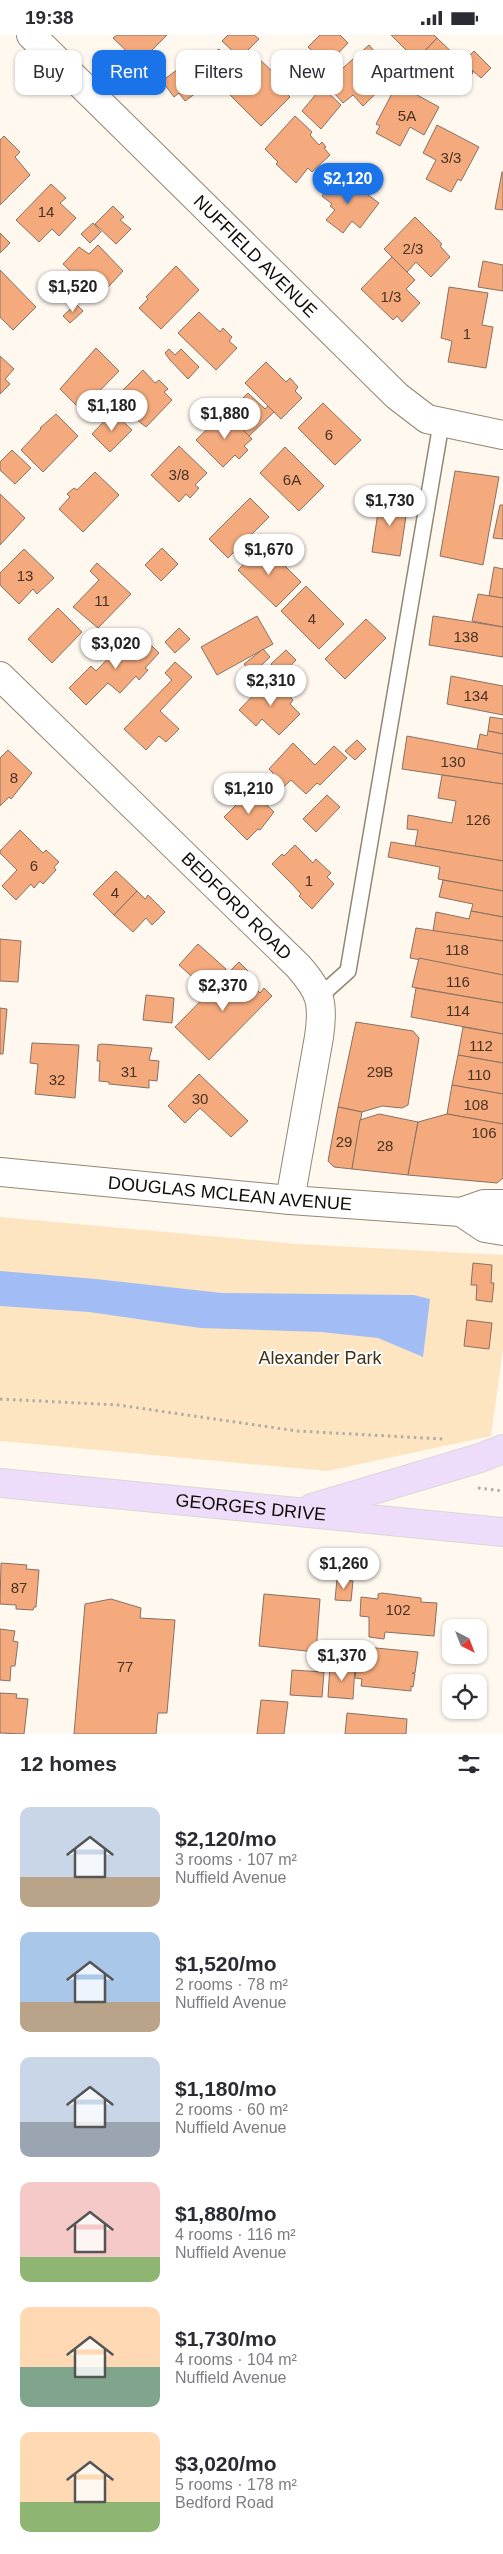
<!DOCTYPE html>
<html lang="en">
<head>
<meta charset="utf-8">
<style>
	:root { --surface:#fff; --page:#f7f7f7; --text:#2b2b33; --muted:#7c7c81; --accent:#1a73e8 }
	body { margin:0; font-family:Arial,sans-serif; background:var(--page); color:var(--text); height:100vh; display:flex; flex-direction:column; font-size:19px; white-space:nowrap }
	* { box-sizing:border-box; margin:0 }
	p { font-size:16px; color:var(--muted) }
	.icon { flex:none; width:28px; height:28px; fill:none; stroke:currentColor; stroke-width:2; stroke-linecap:round; stroke-linejoin:round }
	.map { position:relative; height:1699px; overflow:hidden }
	.drawer { display:flex; flex-direction:column; background:var(--surface); flex:1 }
	.drawer>* { flex:none }
	.guide { position:absolute; left:15px; top:15px; width:474px; height:45px; display:flex; gap:10px }
	.needle { width:32px; rotate:138deg }
	.fabs { position:absolute; left:442px; top:1584px; display:grid; gap:10px }
	.fabs a { display:grid; place-items:center; width:45px; height:45px; border-radius:10px; background:var(--surface); box-shadow:0 1px 4px #0004; font-size:25px }
	.price { position:absolute; translate:-50% -42px; padding:0 11px; border-radius:18px; background:#fff; color:#222; font-size:16px; line-height:32px; filter:drop-shadow(0 1px 2px #0008) }
	.price::after { content:''; position:absolute; left:50%; top:30px; width:15px; height:11px; margin-left:-8px; background:inherit; clip-path:polygon(0 0,100% 0,50% 100%) }
	.price.selected { background:var(--accent); color:#fff }
	ul { padding:0; list-style:none }
	li { display:flex; align-items:center; gap:15px; height:125px; padding:0 20px }
	li span { display:grid; place-items:center; flex:none; width:140px; height:100px; border-radius:10px; color:#555 }
	li>.icon { margin-inline-start:auto }
	span .icon { width:60px; height:60px; fill:#fffc; stroke-width:1 }
	li b { font-size:21px }
	h2 { display:flex; justify-content:space-between; align-items:center; height:60px; padding:0 20px; font-size:21px }
	.tag { padding:0 18px; border-radius:10px; background:var(--surface); box-shadow:0 1px 4px #0004; font-size:18px; line-height:45px }
	.tag.selected { background:var(--accent); color:#fff }
	.status { display:flex; justify-content:space-between; align-items:center; height:35px; padding:0 25px; background:var(--surface); direction:ltr }
	.status svg { height:14px; fill:currentColor }
	.map>svg:first-child { display:block }
</style>
</head>
<body>
<div class="status"><b>19:38</b><svg viewBox="0 0 49 12"><path d="M0 12V9h3v3zM5 12V6h3v6zM10 12V3h3v9zM15 12V0h3v12zM26 1h20v11H26zM47 4h2v5h-2z"/></svg></div>
<div class="map">
<svg width="503" height="1699" viewBox="0 0 503 1699">
	<rect width="100%" height="100%" fill="#fef8ef"/>
	<polygon fill="#fde5c1" points="0,1182 297,1209 503,1220 503,1314 491,1401 327,1436 0,1406"/>
	<polygon fill="#a2bdf5" points="0,1236 96,1244 222,1258 414,1260 430,1264 423,1322 378,1303 321,1297 200,1293 89,1277 0,1271"/>
	<g fill="#f4aa7d" stroke="#877164">
		<polygon points="117,0 167,0 139,28 113,3"/>
		<polygon points="228,0 254,0 259,4 240,23 222,6"/>
		<polygon points="320,0 340,0 348,8 327,30 308,12"/>
		<polygon points="391,0 434,0 437,3 416,25"/>
		<polygon points="437,3 460,25 462,22 465,25 474,16 491,33 481,43 472,35 473,38 452,60 416,25"/>
		<polygon points="369,10 395,40 363,71 353,60 343,68 327,50 336,42 335,40"/>
		<polygon points="219,14 232,32 185,66 179,58 174,62 162,46 189,26 194,32"/>
		<polygon points="256,21 274,38 280,32 294,46 284,56 290,62 261,91 225,55"/>
		<polygon points="397,49 439,72 424,100 410,92 400,111 376,98 380,91 376,89"/>
		<polygon points="322,52 341,70 321,94 302,76"/>
		<polygon points="295,81 312,97 310,100 319,110 322,107 326,112 324,113 330,120 312,137 308,133 296,148 276,129 278,127 265,114"/>
		<polygon points="437,90 479,112 461,146 458,144 451,157 426,144 436,125 423,118"/>
		<polygon points="4,101 20,117 15,122 30,140 0,170 0,105"/>
		<polygon points="502,137 503,137 503,175 495,174"/>
		<polygon points="337,142 347,148 349,146 379,168 360,193 352,186 343,198 326,185 335,175 330,171 332,169 322,161"/>
		<polygon points="51,149 66,163 60,168 76,183 59,201 52,194 39,207 16,185"/>
		<polygon points="113,171 124,182 120,185 131,194 116,209 95,189"/>
		<polygon points="415,182 442,209 440,211 450,222 431,242 416,227 407,237 384,214"/>
		<polygon points="93,188 101,197 90,208 81,199"/>
		<polygon points="0,198 10,208 0,218"/>
		<polygon points="98,210 123,236 98,263 63,229 79,212 89,219"/>
		<polygon points="392,222 415,245 406,254 420,268 402,287 397,281 393,285 361,254"/>
		<polygon points="483,226 503,230 503,256 478,252"/>
		<polygon points="176,231 199,255 161,294 139,273 148,264 146,262"/>
		<polygon points="0,235 36,272 13,295 0,282"/>
		<polygon points="449,252 488,258 482,290 493,292 486,333 448,327 452,306 441,303"/>
		<polygon points="76,269 83,276 70,288 63,281"/>
		<polygon points="199,277 220,297 223,293 232,302 229,306 237,313 216,335 178,298"/>
		<polygon points="96,313 119,336 81,375 60,354"/>
		<polygon points="169,314 175,320 181,314 199,332 188,344 170,325 165,318"/>
		<polygon points="0,321 14,334 5,344 10,349 0,359"/>
		<polygon points="266,327 286,347 290,343 298,352 295,356 302,363 281,384 245,348"/>
		<polygon points="143,335 155,348 159,345 168,354 164,357 172,365 146,392 132,381 134,380 116,362"/>
		<polygon points="248,358 265,374 268,371 274,377 249,401 227,379"/>
		<polygon points="323,368 361,405 335,430 298,393"/>
		<polygon points="113,377 132,395 110,417 92,399"/>
		<polygon points="225,377 252,404 244,411 248,415 239,424 235,420 223,432 196,405"/>
		<polygon points="56,379 78,401 43,437 21,415 41,394 40,393"/>
		<polygon points="179,411 207,438 195,450 199,453 190,463 186,459 179,467 151,440"/>
		<polygon points="285,412 324,451 299,476 260,438"/>
		<polygon points="12,415 31,433 15,449 0,435 0,427"/>
		<polygon points="455,436 499,442 483,530 440,521"/>
		<polygon points="95,437 119,460 83,497 59,474 70,462 67,459 74,453 77,455"/>
		<polygon points="0,459 25,483 0,510"/>
		<polygon points="250,463 269,482 228,523 209,504"/>
		<polygon points="380,464 408,468 400,521 372,517"/>
		<polygon points="500,470 503,470 503,504 493,503"/>
		<polygon points="263,509 301,547 276,572 238,535"/>
		<polygon points="162,513 178,529 161,546 145,530"/>
		<polygon points="24,514 54,543 37,559 33,554 19,569 0,550 0,538"/>
		<polygon points="97,528 131,559 98,593 73,572 99,545 90,536"/>
		<polygon points="494,532 503,534 503,563 489,561"/>
		<polygon points="306,551 344,589 319,614 281,576"/>
		<polygon points="478,559 503,563 503,592 472,586"/>
		<polygon points="58,573 82,597 52,628 28,604"/>
		<polygon points="257,581 273,609 217,640 201,612"/>
		<polygon points="433,581 503,592 503,622 429,610"/>
		<polygon points="366,584 386,603 345,644 325,624"/>
		<polygon points="179,593 190,604 175,618 165,607"/>
		<polygon points="133,598 146,611 149,608 159,618 145,633 148,635 139,645 136,641 120,658 108,648 86,670 69,653 91,631 96,636"/>
		<polygon points="263,614 270,622 252,639 244,629"/>
		<polygon points="286,615 296,625 282,640 271,629"/>
		<polygon points="175,627 192,642 160,676 179,694 166,707 159,701 146,715 124,694 172,645 165,638"/>
		<polygon points="451,641 503,651 503,680 447,669"/>
		<polygon points="271,642 293,665 290,669 300,679 279,700 262,684 256,691 239,675"/>
		<polygon points="490,682 503,684 503,699 488,696"/>
		<polygon points="488,696 503,699 503,719 477,714 480,699 487,701"/>
		<polygon points="407,701 503,719 503,749 402,734"/>
		<polygon points="357,705 366,714 355,725 345,716"/>
		<polygon points="293,708 315,730 334,711 347,723 320,750 317,748 306,759 291,745 276,759 264,747 273,738 269,734"/>
		<polygon points="8,715 32,738 11,764 9,762 0,771 0,723"/>
		<polygon points="442,740 503,749 503,826 415,811 418,795 407,794 408,780 452,788 456,766 438,763"/>
		<polygon points="251,755 274,777 260,795 258,794 247,805 224,782 238,768 237,767"/>
		<polygon points="327,760 340,772 316,797 303,784"/>
		<polygon points="20,795 43,818 46,815 59,827 54,832 56,835 43,849 40,846 34,853 31,849 16,865 2,851 17,835 0,818 0,816"/>
		<polygon points="391,807 503,826 503,856 438,844 440,832 388,822"/>
		<polygon points="295,810 313,828 316,824 331,838 327,842 334,849 312,874 299,861 301,859 292,849 272,829 282,819 284,821"/>
		<polygon points="116,836 137,856 114,880 93,859"/>
		<polygon points="443,845 503,856 503,882 471,876 473,869 439,862"/>
		<polygon points="137,856 145,864 148,860 165,877 152,890 146,883 133,897 114,880"/>
		<polygon points="471,876 503,882 503,906 433,896 436,877 469,884"/>
		<polygon points="416,893 503,906 503,940 410,923"/>
		<polygon points="0,904 21,906 18,947 0,946"/>
		<polygon points="198,909 226,934 207,955 179,930"/>
		<polygon points="419,923 503,940 503,968 412,952"/>
		<polygon points="239,927 254,942 249,947 260,958 264,953 272,961 209,1025 175,992"/>
		<polygon points="416,953 503,968 503,999 411,982"/>
		<polygon points="146,960 174,963 172,988 143,985"/>
		<polygon points="0,973 7,974 3,1019 0,1019"/>
		<polygon points="356,987 413,996 419,1003 408,1070 402,1073 382,1071 362,1077 338,1072"/>
		<polygon points="463,992 503,999 503,1028 458,1020"/>
		<polygon points="32,1008 79,1010 75,1063 35,1059 38,1029 30,1028"/>
		<polygon points="102,1009 152,1013 149,1025 159,1026 157,1046 149,1045 149,1053 109,1049 109,1047 99,1046 100,1026 97,1026 98,1010"/>
		<polygon points="458,1020 503,1028 503,1059 452,1050"/>
		<polygon points="199,1039 248,1086 231,1102 200,1073 185,1088 168,1071"/>
		<polygon points="452,1050 503,1059 503,1089 447,1079"/>
		<polygon points="338,1072 362,1077 352,1134 334,1132 328,1126"/>
		<polygon points="379,1079 418,1087 408,1140 352,1134 360,1085"/>
		<polygon points="447,1079 503,1089 503,1143 497,1148 408,1140 418,1087"/>
		<polygon points="473,1228 492,1230 491,1248 494,1248 492,1267 476,1265 477,1250 471,1250"/>
		<polygon points="467,1285 492,1288 489,1314 464,1311"/>
		<polygon points="1,1528 27,1530 26,1534 39,1535 36,1572 34,1572 33,1575 16,1574 16,1570 0,1569"/>
		<polygon points="337,1544 353,1546 351,1566 335,1565"/>
		<polygon points="382,1558 421,1563 421,1567 437,1568 434,1601 385,1597 384,1604 369,1602 369,1582 360,1581 361,1562 378,1564 378,1559"/>
		<polygon points="264,1559 320,1564 316,1617 259,1611"/>
		<polygon points="111,1564 141,1573 140,1583 175,1585 167,1678 158,1678 156,1699 74,1699 85,1569"/>
		<polygon points="0,1594 15,1596 13,1606 18,1607 15,1631 11,1631 10,1646 0,1645"/>
		<polygon points="355,1611 418,1617 415,1638 412,1638 415,1639 413,1652 411,1651 411,1656 361,1651 362,1644 355,1643 357,1628 353,1627"/>
		<polygon points="330,1630 355,1632 353,1664 328,1662"/>
		<polygon points="292,1635 324,1637 322,1662 290,1660"/>
		<polygon points="0,1658 17,1659 16,1663 28,1664 24,1699 0,1698"/>
		<polygon points="261,1665 288,1667 284,1699 257,1699"/>
		<polygon points="347,1678 407,1684 406,1699 345,1699"/>
	</g>
	<g fill="none" stroke-linecap="round" stroke-linejoin="round">
		<g stroke="#948672" stroke-width="18">
			<polyline id="service" points="320,961 348,936 441,389"/>
		</g>
		<g stroke="#948672" stroke-width="30">
			<g id="minor">
				<path id="s1" d="M 31,0 L 397,361 L 427,384 L 503,400"/>
				<path id="s2" d="M 0,641 L 298,931 C 321,957 324,968 319,1002 L 290,1165"/>
				<path id="s3" d="M 0,1137 L 290,1165 L 461,1177 L 484,1169 L 503,1169"/>
				<polyline points="461,1177 485,1193 503,1196"/>
			</g>
		</g>
		<g stroke="#d9d8d7" stroke-width="30">
			<g id="primary">
				<path id="s4" d="M 0,1448 L 503,1497"/>
				<polyline points="312,1473 480,1423 503,1414"/>
			</g>
		</g>
		<g stroke="#b2aca4" stroke-width="3" stroke-dasharray="2.5 4" stroke-linecap="butt">
			<polyline points="0,1364 118,1370 297,1396 443,1404"/>
			<polyline points="478,1453 503,1456"/>
		</g>
		<use href="#service" stroke="#fff" stroke-width="15"/>
		<use href="#minor" stroke="#fff" stroke-width="28"/>
		<use href="#primary" stroke="#eeddfa" stroke-width="28"/>
	</g>
	<g text-anchor="middle" dominant-baseline="central" stroke-width="4" stroke-linejoin="round" paint-order="stroke">
		<g font-size="15" fill="#493323">
			<text x="407" y="80">5A</text>
			<text x="451" y="122">3/3</text>
			<text x="46" y="176">14</text>
			<text x="413" y="213">2/3</text>
			<text x="391" y="261">1/3</text>
			<text x="467" y="298">1</text>
			<text x="329" y="399">6</text>
			<text x="179" y="439">3/8</text>
			<text x="292" y="444">6A</text>
			<text x="25" y="540">13</text>
			<text x="102" y="565">11</text>
			<text x="312" y="583">4</text>
			<text x="466" y="601">138</text>
			<text x="476" y="660">134</text>
			<text x="453" y="726">130</text>
			<text x="14" y="742">8</text>
			<text x="478" y="784">126</text>
			<text x="34" y="830">6</text>
			<text x="309" y="845">1</text>
			<text x="115" y="857">4</text>
			<text x="457" y="914">118</text>
			<text x="458" y="946">116</text>
			<text x="458" y="975">114</text>
			<text x="481" y="1010">112</text>
			<text x="129" y="1036">31</text>
			<text x="380" y="1036">29B</text>
			<text x="479" y="1039">110</text>
			<text x="57" y="1044">32</text>
			<text x="200" y="1063">30</text>
			<text x="476" y="1069">108</text>
			<text x="484" y="1097">106</text>
			<text x="344" y="1106">29</text>
			<text x="385" y="1110">28</text>
			<text x="19" y="1552">87</text>
			<text x="398" y="1574">102</text>
			<text x="125" y="1631">77</text>
		</g>
		<g font-size="18" fill="#100b05" stroke="#fff">
			<text stroke="none"><textPath href="#s1" startOffset="315">NUFFIELD AVENUE</textPath></text>
			<text stroke="none"><textPath href="#s2" startOffset="330">BEDFORD ROAD</textPath></text>
			<text stroke="none"><textPath href="#s3" startOffset="231">DOUGLAS MCLEAN AVENUE</textPath></text>
			<text stroke="none"><textPath href="#s4" startOffset="252">GEORGES DRIVE</textPath></text>
		</g>
		<g font-size="18" fill="#433010" stroke="#fff">
			<text x="320" y="1323">Alexander Park</text>
		</g>
	</g>
</svg>
<div class="fabs">
<a><svg class="needle" viewBox="-14 -14 28 28"><path d="M0-13l5 13h-10z" fill="#e53935"/><path d="M0 13l5-13h-10z" fill="#7c7c81"/></svg></a>
<a><svg class="icon" aria-label="locate" viewBox="0 0 24 24"><circle cx="12" cy="12" r="6"/><path d="M12 2v4M12 18v4M2 12h4M18 12h4"/></svg></a>
</div>
<b class="price selected" style="left:348px;top:170px">$2,120</b>
<b class="price" style="left:73px;top:278px">$1,520</b>
<b class="price" style="left:112px;top:397px">$1,180</b>
<b class="price" style="left:225px;top:405px">$1,880</b>
<b class="price" style="left:390px;top:492px">$1,730</b>
<b class="price" style="left:269px;top:541px">$1,670</b>
<b class="price" style="left:116px;top:635px">$3,020</b>
<b class="price" style="left:271px;top:672px">$2,310</b>
<b class="price" style="left:249px;top:780px">$1,210</b>
<b class="price" style="left:223px;top:977px">$2,370</b>
<b class="price" style="left:344px;top:1555px">$1,260</b>
<b class="price" style="left:342px;top:1647px">$1,370</b>
<div class="guide">
<a class="tag">Buy</a>
<a class="tag selected">Rent</a>
<a class="tag">Filters</a>
<a class="tag">New</a>
<a class="tag">Apartment</a>
</div>
</div>
<section class="drawer">
<h2>12 homes<svg class="icon" aria-label="filters" viewBox="0 0 24 24"><path d="M4 7h16M4 17h16"/><circle cx="9" cy="7" r="2"/><circle cx="15" cy="17" r="2"/></svg></h2>
<ul>
<li><span style="background:linear-gradient(#c9d6e8 70%,#b9a48a 0)"><svg class="icon" aria-label="home" viewBox="0 0 24 24"><path d="M3 11l9-7 9 7M6 9v11h12V9"/></svg></span><div><b>$2,120/mo</b><p>3 rooms · 107 m²</p><p>Nuffield Avenue</p></div></li>
<li><span style="background:linear-gradient(#a9c7e8 70%,#b9a48a 0)"><svg class="icon" aria-label="home" viewBox="0 0 24 24"><path d="M3 11l9-7 9 7M6 9v11h12V9"/></svg></span><div><b>$1,520/mo</b><p>2 rooms · 78 m²</p><p>Nuffield Avenue</p></div></li>
<li><span style="background:linear-gradient(#c9d6e8 65%,#9aa5b1 0)"><svg class="icon" aria-label="home" viewBox="0 0 24 24"><path d="M3 11l9-7 9 7M6 9v11h12V9"/></svg></span><div><b>$1,180/mo</b><p>2 rooms · 60 m²</p><p>Nuffield Avenue</p></div></li>
<li><span style="background:linear-gradient(#f6c9c9 75%,#8fb573 0)"><svg class="icon" aria-label="home" viewBox="0 0 24 24"><path d="M3 11l9-7 9 7M6 9v11h12V9"/></svg></span><div><b>$1,880/mo</b><p>4 rooms · 116 m²</p><p>Nuffield Avenue</p></div></li>
<li><span style="background:linear-gradient(#ffd9b3 60%,#7fa58c 0)"><svg class="icon" aria-label="home" viewBox="0 0 24 24"><path d="M3 11l9-7 9 7M6 9v11h12V9"/></svg></span><div><b>$1,730/mo</b><p>4 rooms · 104 m²</p><p>Nuffield Avenue</p></div></li>
<li><span style="background:linear-gradient(#ffd9b3 70%,#8fb573 0)"><svg class="icon" aria-label="home" viewBox="0 0 24 24"><path d="M3 11l9-7 9 7M6 9v11h12V9"/></svg></span><div><b>$3,020/mo</b><p>5 rooms · 178 m²</p><p>Bedford Road</p></div></li>
</ul>
</section>
</body>
</html>
